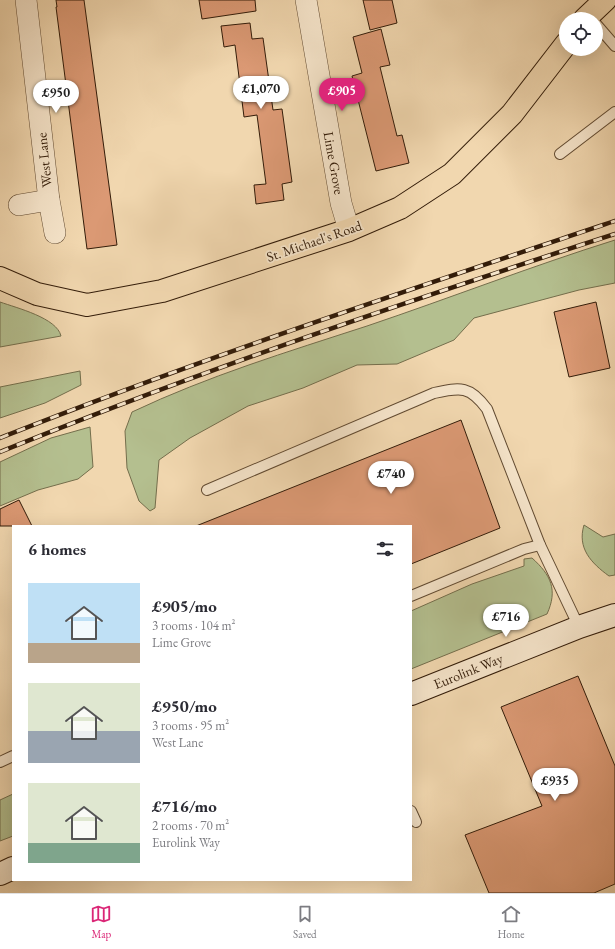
<!DOCTYPE html>
<html lang="en">
<head>
<meta charset="utf-8">
<style>
	:root { --surface:#fff; --page:#f2f2f3; --text:#2b2b33; --muted:#7c7c81; --line:#e1e1e2; --accent:#db2777 }
	body { margin:0; font-family:"EB Garamond",serif; background:var(--page); color:var(--text); height:100vh; display:flex; flex-direction:column; font-size:15px; white-space:nowrap }
	* { box-sizing:border-box; margin:0 }
	p { font-size:13px; color:var(--muted) }
	.icon { flex:none; width:22px; height:22px; fill:none; stroke:currentColor; stroke-width:2; stroke-linecap:round; stroke-linejoin:round }
	.map { position:relative; flex:1; overflow:hidden }
	.drawer { position:absolute; left:12px; top:525px; width:400px; height:356px; display:flex; flex-direction:column; background:var(--surface); border-radius:0px; box-shadow:0 4px 16px #0002 }
	.drawer>* { flex:none }
	.tools { position:absolute; left:559px; top:12px; display:grid; gap:8px }
	.tools a { display:grid; place-items:center; width:44px; height:44px; border-radius:50%; background:var(--surface); box-shadow:0 4px 16px #0002; font-size:20px }
	.price { position:absolute; translate:-50% -34px; padding:0 9px; border-radius:14px; background:#fff; color:#222; font-size:13px; line-height:26px; filter:drop-shadow(0 1px 2px #0008) }
	.price::after { content:''; position:absolute; left:50%; top:24px; width:12px; height:9px; margin-left:-6px; background:inherit; clip-path:polygon(0 0,100% 0,50% 100%) }
	.price.active { background:var(--accent); color:#fff }
	ul { padding:0; list-style:none }
	li { display:flex; align-items:center; gap:12px; height:100px; padding:0 16px }
	li span { display:grid; place-items:center; flex:none; width:112px; height:80px; border-radius:0px; color:#555 }
	li>.icon { margin-inline-start:auto }
	span .icon { width:48px; height:48px; fill:#fffc; stroke-width:1 }
	li b { font-size:17px }
	h2 { display:flex; justify-content:space-between; align-items:center; height:48px; padding:0 16px; font-size:17px }
	.tabs { display:flex; justify-content:space-around; align-items:center; height:56px; border-top:1px solid var(--line); background:var(--surface); font-size:11px; color:var(--muted) }
	.tabs a { display:grid; justify-items:center; gap:2px }
	.tabs .active { color:var(--accent) }
	.map>svg:first-child { display:block }
</style>
</head>
<body>
<div class="map">
<svg width="615" height="893" viewBox="0 0 615 893">
	<rect width="100%" height="100%" fill="#f1d7af"/>
	<filter id="stains"><feTurbulence type="fractalNoise" baseFrequency=".005" numOctaves="4"/><feColorMatrix values="0 0 0 0 .2 0 0 0 0 .09 0 0 0 0 .02 0 0 0 .5 -.17"/></filter>
	<radialGradient id="worn" r=".72"><stop offset=".6" stop-color="#630" stop-opacity="0"/><stop offset="1" stop-color="#630" stop-opacity=".3"/></radialGradient>
	<g fill="#b4bf8f" stroke="#746e4c">
		<path d="M 615,240 L 615,283 L 579,290 L 474,318 L 454,340 L 397,364 L 357,365 L 303,388 L 248,406 L 190,438 L 159,460 L 155,508 L 150,511 L 139,501 L 127,468 L 125,431 L 132,412 C 208,376 287,352 367,326 C 450,298 532,266 615,240 Z"/>
		<path d="M 0,302 C 17,308 57,318 61,336 L 0,347 Z"/>
		<polygon points="80,371 81,385 45,403 0,418 0,387"/>
		<polygon points="90,427 93,467 78,479 38,490 0,506 0,462 51,438"/>
		<path d="M 584,525 L 603,537 L 615,534 L 615,575 L 609,576 C 591,563 577,548 584,525 Z"/>
		<path d="M 532,558 C 551,575 558,590 547,614 L 411,669 L 411,611 L 472,584 L 524,566 L 524,559 Z"/>
		<polygon points="13,794 13,836 0,841 0,800"/>
	</g>
	<g fill="#db9974" stroke="#331c09">
		<polygon points="56,0 84,0 117,245 87,249 56,7 57,7"/>
		<polygon points="199,0 255,0 256,11 202,19"/>
		<polygon points="363,0 392,0 397,23 370,30"/>
		<polygon points="250,23 252,39 263,38 273,110 282,109 292,182 282,184 284,200 256,204 254,185 266,184 257,115 244,117 235,45 224,47 221,26"/>
		<polygon points="381,29 390,65 380,67 397,136 402,135 409,163 376,171 352,76 362,73 353,37"/>
		<polygon points="596,302 610,368 569,377 554,312"/>
		<polygon points="461,420 500,528 411,564 411,526 196,526"/>
		<polygon points="19,500 32,526 0,526 0,509"/>
		<polygon points="578,676 615,766 615,884 594,893 489,893 465,835 542,806 501,707"/>
	</g>
	<g fill="none" stroke-linecap="round" stroke-linejoin="round">
		<g stroke="#624b32" stroke-width="12">
			<g id="lane">
				<polyline points="596,24 615,46"/>
				<polyline points="560,154 615,112"/>
				<path d="M 207,490 L 434,393 C 461,387 470,386 487,409 L 540,545 L 579,627"/>
				<polyline points="411,596 524,549 540,545"/>
				<polyline points="0,762 13,756"/>
				<polyline points="411,811 416,822"/>
			</g>
		</g>
		<g stroke="#624b32" stroke-width="22">
			<g id="street">
				<polyline points="26,0 49,200 55,233"/>
				<polyline points="306,0 341,203 349,230"/>
				<polyline points="19,205 49,200"/>
			</g>
		</g>
		<g stroke="#331c09" stroke-width="24">
			<g id="secondary">
				<polyline points="411,694 579,627 615,615"/>
				<polyline points="0,874 13,868"/>
			</g>
		</g>
		<g stroke="#331c09" stroke-width="24">
			<g id="primary">
				<polyline points="585,19 605,0"/>
				<polyline points="0,278 37,294 87,305 162,291 349,230 400,208 452,174 512,114 566,44"/>
			</g>
		</g>
		<use href="#lane" stroke="#f6e5cb" stroke-width="10"/>
		<use href="#street" stroke="#f6e5cb" stroke-width="21"/>
		<use href="#secondary" stroke="#f6e5cb" stroke-width="22"/>
		<use href="#primary" stroke="#f1d7af" stroke-width="22"/>
		<g stroke="#331c09" stroke-width="4.5">
			<g id="rail">
				<path d="M 0,438 C 202,358 409,290 615,221"/>
				<path d="M 0,452 C 202,370 408,301 615,234"/>
			</g>
		</g>
		<use href="#rail" stroke="#f6e5cb" stroke-width="3" stroke-dasharray="9" stroke-linecap="butt"/>
	</g>
	<g text-anchor="middle" dominant-baseline="central" stroke-width="3.5" stroke-linejoin="round" paint-order="stroke">
		<g font-size="14" fill="#331c09" stroke="#f6e5cb">
			<text transform="translate(44 160) rotate(-96)">West Lane</text>
			<text transform="translate(334 163) rotate(80)">Lime Grove</text>
			<text transform="translate(314 241) rotate(-19)">St. Michael's Road</text>
			<text transform="translate(468 671) rotate(-22)">Eurolink Way</text>
		</g>
	</g>
	<rect width="100%" height="100%" filter="url(#stains)"/>
	<rect width="100%" height="100%" fill="url(#worn)"/>
</svg>
<div class="tools">
<a><svg class="icon" aria-label="locate" viewBox="0 0 24 24"><circle cx="12" cy="12" r="6"/><path d="M12 2v4M12 18v4M2 12h4M18 12h4"/></svg></a>
</div>
<b class="price" style="left:261px;top:110px">£1,070</b>
<b class="price active" style="left:342px;top:112px">£905</b>
<b class="price" style="left:56px;top:114px">£950</b>
<b class="price" style="left:391px;top:495px">£740</b>
<b class="price" style="left:506px;top:638px">£716</b>
<b class="price" style="left:555px;top:802px">£935</b>
<section class="drawer">
<h2>6 homes<svg class="icon" aria-label="filters" viewBox="0 0 24 24"><path d="M4 7h16M4 17h16"/><circle cx="9" cy="7" r="2"/><circle cx="15" cy="17" r="2"/></svg></h2>
<ul>
<li><span style="background:linear-gradient(#bfe0f5 75%,#b9a48a 0)"><svg class="icon" aria-label="home" viewBox="0 0 24 24"><path d="M3 11l9-7 9 7M6 9v11h12V9"/></svg></span><div><b>£905/mo</b><p>3 rooms · 104 m²</p><p>Lime Grove</p></div></li>
<li><span style="background:linear-gradient(#dfe7d0 60%,#9aa5b1 0)"><svg class="icon" aria-label="home" viewBox="0 0 24 24"><path d="M3 11l9-7 9 7M6 9v11h12V9"/></svg></span><div><b>£950/mo</b><p>3 rooms · 95 m²</p><p>West Lane</p></div></li>
<li><span style="background:linear-gradient(#dfe7d0 75%,#7fa58c 0)"><svg class="icon" aria-label="home" viewBox="0 0 24 24"><path d="M3 11l9-7 9 7M6 9v11h12V9"/></svg></span><div><b>£716/mo</b><p>2 rooms · 70 m²</p><p>Eurolink Way</p></div></li>
</ul>
</section>
</div>
<nav class="tabs">
<a class="active"><svg class="icon" aria-label="map" viewBox="0 0 24 24"><path d="M3 6l6-2 6 2 6-2v14l-6 2-6-2-6 2zM9 4v14M15 6v14"/></svg>Map</a>
<a><svg class="icon" aria-label="saved" viewBox="0 0 24 24"><path d="M7 4h10v16l-5-4-5 4z"/></svg>Saved</a>
<a><svg class="icon" aria-label="home" viewBox="0 0 24 24"><path d="M3 11l9-7 9 7M6 9v11h12V9"/></svg>Home</a>
</nav>
</body>
</html>
